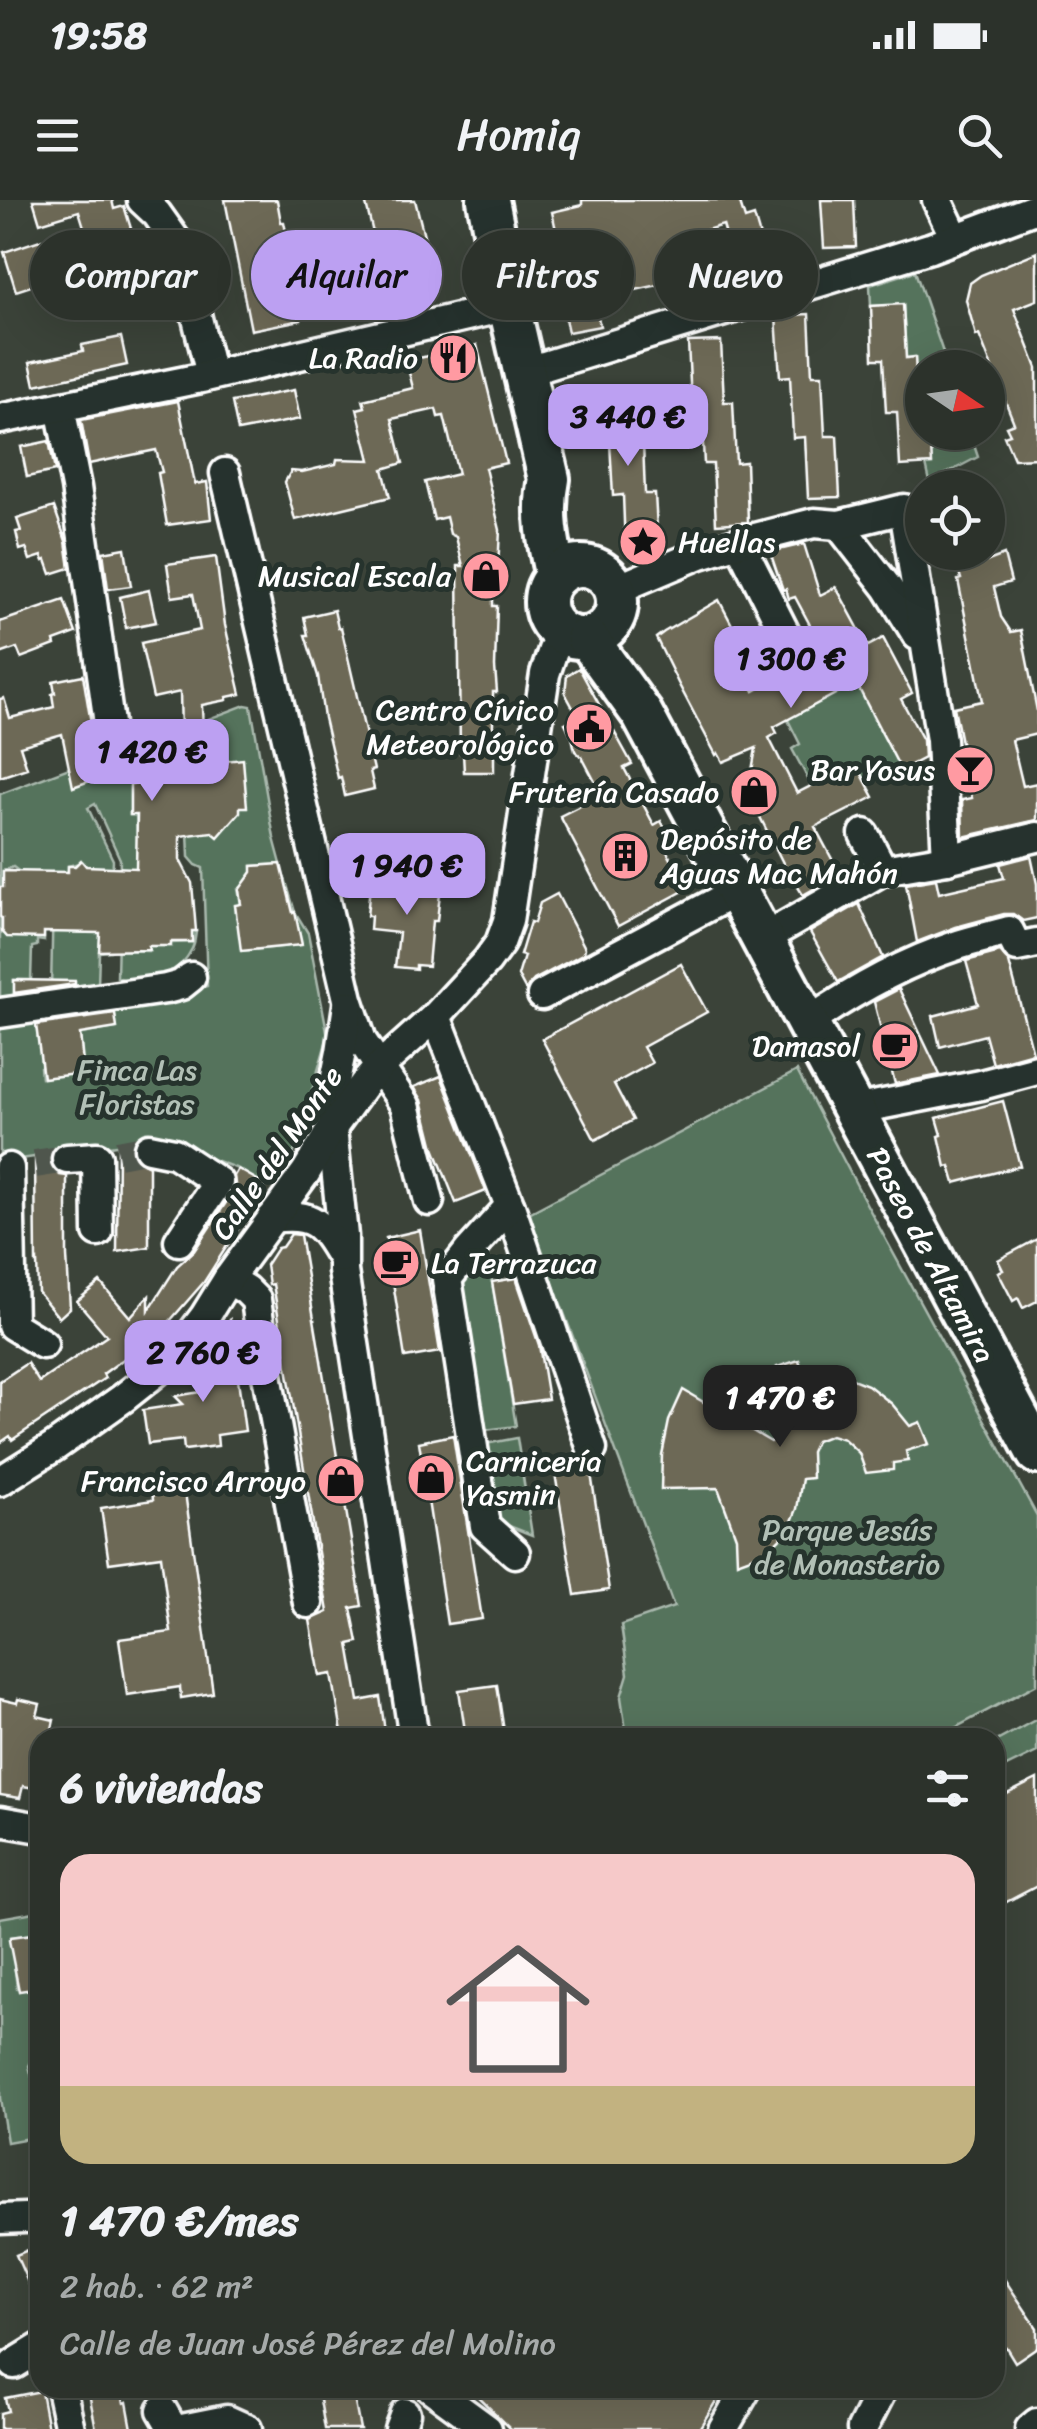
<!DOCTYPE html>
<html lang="es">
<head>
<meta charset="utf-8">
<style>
	:root { --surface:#2c322b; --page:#343a33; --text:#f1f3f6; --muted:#a6aaa9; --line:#484d47; --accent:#bca0f2 }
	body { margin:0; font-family:Sriracha,sans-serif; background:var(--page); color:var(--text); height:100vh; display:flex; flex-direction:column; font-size:38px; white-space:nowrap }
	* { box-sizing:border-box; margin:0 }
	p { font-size:32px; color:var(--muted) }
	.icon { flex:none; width:55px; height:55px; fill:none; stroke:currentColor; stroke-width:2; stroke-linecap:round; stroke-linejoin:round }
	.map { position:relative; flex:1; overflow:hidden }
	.side { position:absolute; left:30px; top:1528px; width:975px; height:670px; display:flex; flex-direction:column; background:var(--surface); border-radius:30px; box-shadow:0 10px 40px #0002,0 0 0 2px var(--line) }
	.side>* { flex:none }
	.top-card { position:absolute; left:30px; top:30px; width:978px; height:90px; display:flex; gap:20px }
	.needle { width:65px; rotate:103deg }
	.buttons { position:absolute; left:905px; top:150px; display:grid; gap:20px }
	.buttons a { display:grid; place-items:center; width:100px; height:100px; border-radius:50%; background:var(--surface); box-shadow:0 10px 40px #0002,0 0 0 2px var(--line); font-size:50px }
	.price { position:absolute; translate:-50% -85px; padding:0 22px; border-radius:20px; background:var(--accent); color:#111; font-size:32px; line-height:65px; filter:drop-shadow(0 2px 5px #0008) }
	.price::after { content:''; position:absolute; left:50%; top:60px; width:30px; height:22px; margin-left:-15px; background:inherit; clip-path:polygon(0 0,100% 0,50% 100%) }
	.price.on { background:#222; color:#fff }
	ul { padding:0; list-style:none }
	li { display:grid; align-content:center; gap:20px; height:530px; padding:0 30px }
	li+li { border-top:2px solid var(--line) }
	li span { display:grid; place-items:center; height:310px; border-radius:30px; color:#555 }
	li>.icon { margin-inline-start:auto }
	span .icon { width:180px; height:180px; fill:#fffc; stroke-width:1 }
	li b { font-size:42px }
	h2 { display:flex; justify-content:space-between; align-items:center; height:120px; padding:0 30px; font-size:42px }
	.tag { padding:0 35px; border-radius:45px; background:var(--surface); box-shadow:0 10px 40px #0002,0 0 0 2px var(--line); font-size:35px; line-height:90px }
	.tag.on { background:var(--accent); color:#111 }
	.status { display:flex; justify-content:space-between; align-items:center; height:70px; padding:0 50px; background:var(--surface); direction:ltr }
	.status svg { height:28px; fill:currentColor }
	header { display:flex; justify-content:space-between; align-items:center; height:130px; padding:0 30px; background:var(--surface); font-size:45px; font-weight:600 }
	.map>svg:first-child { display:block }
</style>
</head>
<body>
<div class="status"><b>19:58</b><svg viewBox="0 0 49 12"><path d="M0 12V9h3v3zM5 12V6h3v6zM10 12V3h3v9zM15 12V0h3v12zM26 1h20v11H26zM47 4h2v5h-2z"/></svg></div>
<header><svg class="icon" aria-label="menu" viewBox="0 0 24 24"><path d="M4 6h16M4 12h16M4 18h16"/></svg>Homiq<svg class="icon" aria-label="search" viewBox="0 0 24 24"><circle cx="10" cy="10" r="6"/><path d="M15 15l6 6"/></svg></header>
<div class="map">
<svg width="1037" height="2229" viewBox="0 0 1037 2229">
	<rect width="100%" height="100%" fill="#3b4339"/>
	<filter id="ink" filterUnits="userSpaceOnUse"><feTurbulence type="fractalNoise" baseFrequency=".01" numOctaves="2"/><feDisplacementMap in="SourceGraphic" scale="20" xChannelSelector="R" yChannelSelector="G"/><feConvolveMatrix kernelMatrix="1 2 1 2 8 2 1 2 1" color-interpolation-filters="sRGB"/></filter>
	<g filter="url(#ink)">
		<g fill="#55735c" stroke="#aab9ae" stroke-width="2.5" fill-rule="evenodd">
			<polygon points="915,71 948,167 922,168 922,211 918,211 915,158 906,158 903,105 871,106 870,85"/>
			<polygon points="930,233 970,233 978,257 930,282 926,264 932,263"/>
			<polygon points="853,454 872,515 900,567 867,584 858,567 848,572 845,568 822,580 814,590 792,549 800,544 786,516"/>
			<path d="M 245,505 L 251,506 L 274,638 L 281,664 L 252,666 L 253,680 L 285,678 L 295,712 L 308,733 L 328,836 L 292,959 L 266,985 L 238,969 L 204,956 L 150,940 L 0,962 L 0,822 L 35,816 L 42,866 L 40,867 L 41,878 L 83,873 L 80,834 L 54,837 L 51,814 L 80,809 L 85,833 L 116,828 L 113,804 L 158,798 L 207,786 L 203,668 L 196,665 L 189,657 L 187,603 L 180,602 L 179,575 L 172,575 L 172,587 L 130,588 L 130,615 L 136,615 L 137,633 L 155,650 L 180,649 L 180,655 L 162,655 L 121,750 L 148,751 L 149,746 L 170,746 L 171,743 L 192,742 L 192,731 L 196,731 C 195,740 194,747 189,754 C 177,775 138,787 117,777 L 120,659 L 95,604 L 88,608 L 113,660 L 111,698 L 83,662 L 68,666 L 67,682 L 111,729 L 110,751 L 99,752 L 98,786 L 58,793 L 51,790 L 53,697 L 13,667 L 3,671 L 3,687 L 0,687 L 0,594 L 77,565 L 85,580 L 103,579 L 104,572 L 122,571 L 122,549 L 181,528 L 203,537 L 203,521 ZM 248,683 L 285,714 L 295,713 L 301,745 L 242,751 L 235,706 L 241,704 L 238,689 Z"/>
			<polygon points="0,717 2,718 2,733 12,737 15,734 44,734 44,741 37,740 37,746 32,747 31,780 14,780 14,801 0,804"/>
			<polygon points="797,871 867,1005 1037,1316 1037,1484 938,1537 627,1537 621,1497 628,1474 621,1425 674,1407 527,1014"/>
			<polygon points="486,1046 516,1226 477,1231 459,1082"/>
			<polygon points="517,1238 532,1335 499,1322 480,1245"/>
			<polygon points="1037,1519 1037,1552 1000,1570 995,1566 995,1542"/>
			<polygon points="40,1711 40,1733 11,1737 9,1740 13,1753 17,1788 40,1787 40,1861 31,1862 29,1866 35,1889 37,1913 40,1915 40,1936 7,1942 0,1898 0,1718"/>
		</g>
		<g fill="#6d6956" stroke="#fff" stroke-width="2.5">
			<polygon points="33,0 112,0 114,9 124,6 133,35 141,32 158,85 170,83 176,111 123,123 114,79 85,88 75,59 92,53 79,11 40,23"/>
			<polygon points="225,0 277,0 281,22 284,22 300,102 298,103 301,120 251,130"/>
			<polygon points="365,0 415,0 434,75 415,78 413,70 402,72 401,68 394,70 393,68 382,70"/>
			<polygon points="582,0 739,0 745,19 754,16 771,74 740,84 723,25 679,38 692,97 667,102 663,84 594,99 600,126 568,132 555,73 565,71 552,12 582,5"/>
			<polygon points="821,0 854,0 856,47 824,48"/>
			<polygon points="43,39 56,78 16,91 4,52"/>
			<polygon points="1037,52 1037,100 1014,109 1037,168 1037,258 1014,259 1004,236 1010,234 1006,226 1014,223 979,135 976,136 966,100 970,83 981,75"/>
			<polygon points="903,104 906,158 915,157 918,211 922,211 922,232 930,232 932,264 900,266 897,212 886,212 883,159 873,159 871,106"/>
			<polygon points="809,114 812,175 822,175 825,236 837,236 840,297 808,298 805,237 793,238 790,176 780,177 776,116"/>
			<polygon points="121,137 127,165 35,185 30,162 83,151 82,145"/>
			<polygon points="721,141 724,202 733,202 736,263 746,262 748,322 716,324 713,264 704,264 701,203 691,203 688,142"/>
			<polygon points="477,145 506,263 485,268 500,330 498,368 493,368 493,406 497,406 495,467 497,492 493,492 493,529 497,529 498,553 494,553 494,572 464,572 463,553 460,553 458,366 463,366 456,337 450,334 446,317 434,320 425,282 458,274 444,216 438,217 436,209 392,219 403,263 383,269 390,297 295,320 285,282 291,271 302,272 336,264 337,259 370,260 357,209 365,207 363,200 413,188 406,161"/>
			<polygon points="294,190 300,219 238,231 232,202"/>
			<polygon points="630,190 633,242 643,242 645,294 655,294 658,346 625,348 623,295 613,296 610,243 601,244 598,191"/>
			<polygon points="178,201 195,284 207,282 211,319 167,325 158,273 162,272 156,250 89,264 81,220"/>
			<polygon points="49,241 55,271 27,277 21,247"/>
			<polygon points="54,307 66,341 70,368 51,374 46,360 44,361 42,356 30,360 26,348 20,350 16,332 21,331 17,319"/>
			<polygon points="804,344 820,395 836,387 868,446 883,438 912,493 901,499 923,540 924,558 901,570 856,483 774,527 777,533 769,538 797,593 846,568 848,572 858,567 874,597 815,627 840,674 803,695 783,663 748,593 756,548 723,562 718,553 716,555 678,483 656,438 664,432 719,400 740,440 731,448 754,491 793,470 804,468 810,461 825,453 795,397 789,399 786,389 783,390 770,352"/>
			<polygon points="125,348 131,386 108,389 103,352"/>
			<polygon points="1004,355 1011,382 994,387 1001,417 1011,432 1021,430 1037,511 1037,534 1012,540 1023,586 1037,583 1037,620 963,637 962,600 972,598 954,507 982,501 958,380 961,379 959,372"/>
			<polygon points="216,357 225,425 241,494 227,497 227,500 202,505 204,563 243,559 247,607 240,607 240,612 218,637 212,632 180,636 180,660 192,683 196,731 192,731 192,742 171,742 171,746 148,746 149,750 99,751 100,733 44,732 44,738 7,737 2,731 2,718 0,717 0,687 3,687 3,671 68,672 68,666 75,666 81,660 86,666 136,668 137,615 130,615 130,584 172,582 172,575 182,575 180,492 153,498 141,443 200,430 193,394 172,397 167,364"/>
			<polygon points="149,390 156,422 126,428 120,397"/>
			<polygon points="64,400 76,433 54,441 55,445 21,458 17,448 0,454 0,422"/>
			<polygon points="334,410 338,428 341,427 374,570 370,571 374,589 345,596 341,577 338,578 324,518 318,476 305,435 308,435 304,417"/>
			<polygon points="579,468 632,564 624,568 654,625 661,621 672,641 664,646 687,689 618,726 560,616 602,595 582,557 575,551 572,537 565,523 578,517 565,493 567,475"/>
			<polygon points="83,475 94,541 98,549 105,555 114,555 122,551 123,579 95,579 73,587 62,534 20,546 27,568 0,577 0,499 4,498 10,518 54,507 52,494 55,493 53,481"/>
			<polygon points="1031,656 1037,684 1037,718 1023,721 1013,714 1004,714 956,727 917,742 906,684 936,679 939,693 1004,678 1000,664"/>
			<polygon points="281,664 293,713 295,712 302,745 241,751 235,705 241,704 239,690 252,672 252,666"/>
			<polygon points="409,677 430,679 429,683 441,684 437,721 432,721 428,766 416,765 416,769 395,767 399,733 370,730 371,716 367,716 370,686 408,688"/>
			<polygon points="557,694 585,748 584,753 534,780 526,791 518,776 524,756 520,755 530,722 534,723 540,703"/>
			<polygon points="859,704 883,757 838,782 810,732"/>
			<polygon points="1000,752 1009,762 1033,853 993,864 985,835 940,847 933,816 978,804 966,761"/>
			<polygon points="681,764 707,812 643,847 652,863 614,884 633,920 595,940 542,839"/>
			<polygon points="14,780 75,781 75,784 14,793"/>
			<polygon points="899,789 940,875 895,884 874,802"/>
			<polygon points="115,814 117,828 80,834 84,873 43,878 36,825"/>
			<polygon points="441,876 486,991 456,1003 434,948 422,900 414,887"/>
			<polygon points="1003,901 1020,966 955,983 950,966 946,967 939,936 942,935 937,918"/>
			<polygon points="132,943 132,953 137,960 149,966 149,1047 117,1052 118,945"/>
			<polygon points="51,953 50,961 53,969 60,975 67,976 67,1056 70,1108 59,1118 38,1092 37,1061 36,1062 35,956"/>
			<polygon points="238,969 266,985 204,1082 163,1129 169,1135 167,1137 144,1159 136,1150 103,1174 105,1178 12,1240 10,1236 0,1243 0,1181 27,1163 39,1182 107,1136 77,1101 100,1082 130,1117 149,1096 149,1110 177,1066 194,1051 233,992 235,984 234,976"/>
			<polygon points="420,1030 440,1152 405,1158 386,1038"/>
			<polygon points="291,1034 300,1035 362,1406 351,1408 358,1442 349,1444 359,1501 380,1497 386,1538 343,1538 332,1474 320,1476 310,1420 328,1412 273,1084 269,1085 266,1065 277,1048 282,1047"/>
			<polygon points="1037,1039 1037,1101 1023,1108 1018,1098 1013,1101 998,1072 1003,1070 998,1060"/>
			<polygon points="516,1078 539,1145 548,1199 513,1204 492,1082"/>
			<polygon points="230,1120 245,1231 217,1235 218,1246 184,1250 183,1240 148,1244 143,1210 183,1204 175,1196 207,1191 204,1165 217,1164 214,1141"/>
			<polygon points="799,1160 803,1171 837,1173 868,1185 892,1204 910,1226 920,1222 929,1244 906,1251 908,1261 893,1263 893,1270 866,1273 859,1253 844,1239 831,1235 816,1241 811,1252 812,1278 802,1279 797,1309 788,1331 767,1351 737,1362 736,1337 718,1288 661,1289 662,1255 669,1221 683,1190 771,1242 796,1219 777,1167"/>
			<polygon points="453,1235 482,1419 447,1424 419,1242"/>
			<polygon points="590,1267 609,1390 575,1395 555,1273"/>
			<polygon points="184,1285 213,1493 181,1498 180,1487 127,1495 119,1439 171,1432 161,1356 109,1363 101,1308 153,1300 152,1290"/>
			<polygon points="497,1485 505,1538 466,1538 459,1490"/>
			<polygon points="0,1499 17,1503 18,1499 40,1504 37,1516 54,1520 50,1538 40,1538 40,1589 23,1586 20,1598 0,1595"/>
			<polygon points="1037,1579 1037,1686 995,1708 995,1600"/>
			<polygon points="40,1733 40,1788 19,1791 9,1740 11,1737"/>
			<polygon points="40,2045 40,2110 16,2055"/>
			<polygon points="995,2065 1037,2128 1037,2147 1015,2162 1006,2147 995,2155"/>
			<polygon points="88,2188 121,2188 124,2203 127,2202 132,2229 96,2229"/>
			<polygon points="318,2188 352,2188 360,2229 325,2229"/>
			<polygon points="469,2188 724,2188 699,2229 511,2229"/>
			<polygon points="41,2191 48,2229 0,2229 0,2213 8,2211 5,2198"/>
		</g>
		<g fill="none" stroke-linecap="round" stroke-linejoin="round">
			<g stroke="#4f564d" stroke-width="28" stroke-dasharray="28 14" stroke-linecap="butt">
				<polyline points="118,954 149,948"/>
				<polyline points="35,964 67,959"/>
			</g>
			<g stroke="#fff" stroke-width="35">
				<g id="minor">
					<polyline points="142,0 157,14 179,45 211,175"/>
					<polyline points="937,0 955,38"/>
					<polyline points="525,172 930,48 1037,8"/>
					<polyline points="60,207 76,287 111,538"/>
					<polyline points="0,219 201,178 509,106"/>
					<polyline points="225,273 348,799 362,841 405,905 429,1001"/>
					<polyline points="839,325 888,388 917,435"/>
					<polyline points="739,342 795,453"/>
					<polyline points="615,390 700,354 739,342 814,323 839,325 904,309 941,540 947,659"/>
					<polyline points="864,634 883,670"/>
					<polyline points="764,738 883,670 947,659 1037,637"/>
					<polyline points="542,795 737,691"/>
					<polyline points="348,805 341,852 333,891 332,928 343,1036 343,1071 414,1538"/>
					<polyline points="0,813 166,789 181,785 191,777"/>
					<polyline points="436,816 510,1006 592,1249"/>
					<path d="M 807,823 C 852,792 903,763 955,746 C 973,740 991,736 1009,731 L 1017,747 L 1037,743"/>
					<polyline points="853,910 981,885 1037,870"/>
					<polyline points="149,948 174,953 218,982 179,1041"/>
					<polyline points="67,959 97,957 98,1032"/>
					<polyline points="9,968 12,1125 43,1144"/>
					<polyline points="510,1006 468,1052 447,1079 485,1326 515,1353"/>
					<path d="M 272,1018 C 314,1012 322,1024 342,1058"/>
					<polyline points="228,1079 246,1090 256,1100 264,1158 308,1403"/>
					<polyline points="0,1281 54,1247 122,1199 156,1172 180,1149 205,1116 228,1079 306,972 332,928 364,884 379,867 436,816 487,761 500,743 508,721 512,694 545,474 553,450 562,434"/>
					<polyline points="0,1621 40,1628"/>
					<polyline points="0,2019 25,2018"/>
					<polyline points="14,2164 40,2148"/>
					<polyline points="61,2188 70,2229"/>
					<polyline points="431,2188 487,2229"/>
					<polyline points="162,2210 173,2229"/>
					<polyline points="182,2229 227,2220 247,2229"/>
					<polyline points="399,2229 405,2213"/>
					<polyline points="723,2229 747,2188"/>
					<polyline points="862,2229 883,2188"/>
					<polyline points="1030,2229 1037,2223"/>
				</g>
			</g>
			<g stroke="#fff" stroke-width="48">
				<g id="secondary">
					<path d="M 488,0 L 509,106 L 549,279 C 542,312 548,344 556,376"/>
					<circle cx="581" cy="402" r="36"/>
					<polyline points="587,438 642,514 1037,1253"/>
				</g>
			</g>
			<use href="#minor" stroke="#26332d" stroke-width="28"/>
			<use href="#secondary" stroke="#26332d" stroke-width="40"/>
		</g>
	</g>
	<defs>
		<g id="restaurant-disc" transform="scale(2.5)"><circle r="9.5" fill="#ff9aa2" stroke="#26332d"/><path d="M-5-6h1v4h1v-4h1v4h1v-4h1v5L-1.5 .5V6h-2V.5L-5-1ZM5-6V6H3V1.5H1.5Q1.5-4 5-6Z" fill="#111"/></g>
		<g id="sight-disc" transform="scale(2.5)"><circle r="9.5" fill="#ff9aa2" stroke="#26332d"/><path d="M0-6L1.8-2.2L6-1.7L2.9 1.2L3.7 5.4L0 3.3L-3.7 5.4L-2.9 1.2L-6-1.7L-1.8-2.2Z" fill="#111"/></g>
		<g id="shop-disc" transform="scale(2.5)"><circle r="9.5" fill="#ff9aa2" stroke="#26332d"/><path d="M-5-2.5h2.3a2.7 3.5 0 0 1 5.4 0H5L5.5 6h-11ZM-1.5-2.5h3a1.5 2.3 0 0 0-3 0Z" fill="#111"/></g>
		<g id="civic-disc" transform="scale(2.5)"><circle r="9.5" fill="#ff9aa2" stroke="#26332d"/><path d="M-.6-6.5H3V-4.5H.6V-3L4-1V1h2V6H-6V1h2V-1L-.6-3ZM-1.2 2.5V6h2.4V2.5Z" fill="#111"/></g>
		<g id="bar-disc" transform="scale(2.5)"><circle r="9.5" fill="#ff9aa2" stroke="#26332d"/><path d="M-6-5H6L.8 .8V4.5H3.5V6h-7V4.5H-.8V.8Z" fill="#111"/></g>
		<g id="building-disc" transform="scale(2.5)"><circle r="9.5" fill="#ff9aa2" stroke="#26332d"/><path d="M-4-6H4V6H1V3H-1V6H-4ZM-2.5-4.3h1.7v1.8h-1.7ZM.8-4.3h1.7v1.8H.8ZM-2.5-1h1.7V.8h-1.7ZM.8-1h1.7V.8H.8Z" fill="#111"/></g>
		<g id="cafe-disc" transform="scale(2.5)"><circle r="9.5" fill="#ff9aa2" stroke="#26332d"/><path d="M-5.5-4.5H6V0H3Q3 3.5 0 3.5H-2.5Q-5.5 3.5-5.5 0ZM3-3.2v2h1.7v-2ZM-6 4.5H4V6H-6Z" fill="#111"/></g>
	</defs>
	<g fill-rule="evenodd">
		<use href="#restaurant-disc" x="453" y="158"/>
		<use href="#sight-disc" x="643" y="342"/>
		<use href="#shop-disc" x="486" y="376"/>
		<use href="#civic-disc" x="589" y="527"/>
		<use href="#bar-disc" x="970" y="570"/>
		<use href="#shop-disc" x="754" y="592"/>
		<use href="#building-disc" x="625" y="656"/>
		<use href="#cafe-disc" x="895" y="846"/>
		<use href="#cafe-disc" x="396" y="1063"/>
		<use href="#shop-disc" x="431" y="1278"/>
		<use href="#shop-disc" x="341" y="1281"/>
	</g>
	<g text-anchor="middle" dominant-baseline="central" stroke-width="10" stroke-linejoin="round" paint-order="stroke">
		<g font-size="30" fill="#fff" stroke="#26332d" text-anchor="end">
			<text x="418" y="158">La Radio</text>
			<text x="678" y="342" text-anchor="start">Huellas</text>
			<text x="451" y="376">Musical Escala</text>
			<text x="554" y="510">Centro Cívico<tspan x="554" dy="34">Meteorológico</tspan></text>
			<text x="935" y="570">Bar Yosus</text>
			<text x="719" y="592">Frutería Casado</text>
			<text x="660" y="639" text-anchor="start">Depósito de<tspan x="660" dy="34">Aguas Mac Mahón</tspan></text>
			<text x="860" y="846">Damasol</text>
			<text x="431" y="1063" text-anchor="start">La Terrazuca</text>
			<text x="466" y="1261" text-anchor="start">Carnicería<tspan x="466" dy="34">Yasmin</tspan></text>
			<text x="306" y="1281">Francisco Arroyo</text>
		</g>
		<g font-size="30" fill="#b2c0b6" stroke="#26332d">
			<text x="137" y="870">Finca Las<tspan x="137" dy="34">Floristas</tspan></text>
			<text x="847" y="1330">Parque Jesús<tspan x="847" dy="34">de Monasterio</tspan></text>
		</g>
		<g font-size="30" fill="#fff" stroke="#26332d">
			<text transform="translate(277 953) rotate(-55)">Calle del Monte</text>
			<text transform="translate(931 1055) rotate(62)">Paseo de Altamira</text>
		</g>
	</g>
</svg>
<div class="buttons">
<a><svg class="needle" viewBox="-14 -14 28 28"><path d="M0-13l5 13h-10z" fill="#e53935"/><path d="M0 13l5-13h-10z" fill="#a6aaa9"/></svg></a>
<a><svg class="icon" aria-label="locate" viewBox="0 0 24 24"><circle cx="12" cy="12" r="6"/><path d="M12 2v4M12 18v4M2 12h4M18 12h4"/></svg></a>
</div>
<b class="price" style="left:628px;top:269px">3 440 €</b>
<b class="price" style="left:791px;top:511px">1 300 €</b>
<b class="price" style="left:152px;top:604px">1 420 €</b>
<b class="price" style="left:407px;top:718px">1 940 €</b>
<b class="price" style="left:203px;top:1205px">2 760 €</b>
<b class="price on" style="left:780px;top:1250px">1 470 €</b>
<div class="top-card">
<a class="tag">Comprar</a>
<a class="tag on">Alquilar</a>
<a class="tag">Filtros</a>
<a class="tag">Nuevo</a>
</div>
<section class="side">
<h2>6 viviendas<svg class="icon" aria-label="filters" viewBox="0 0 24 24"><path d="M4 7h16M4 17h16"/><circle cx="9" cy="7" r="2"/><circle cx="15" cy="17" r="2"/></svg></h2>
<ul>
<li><span style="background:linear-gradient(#f6c9c9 75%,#c2b280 0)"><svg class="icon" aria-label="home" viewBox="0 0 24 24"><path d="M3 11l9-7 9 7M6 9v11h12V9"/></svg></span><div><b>1 470 €/mes</b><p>2 hab. · 62 m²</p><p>Calle de Juan José Pérez del Molino</p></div></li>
</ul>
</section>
</div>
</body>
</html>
